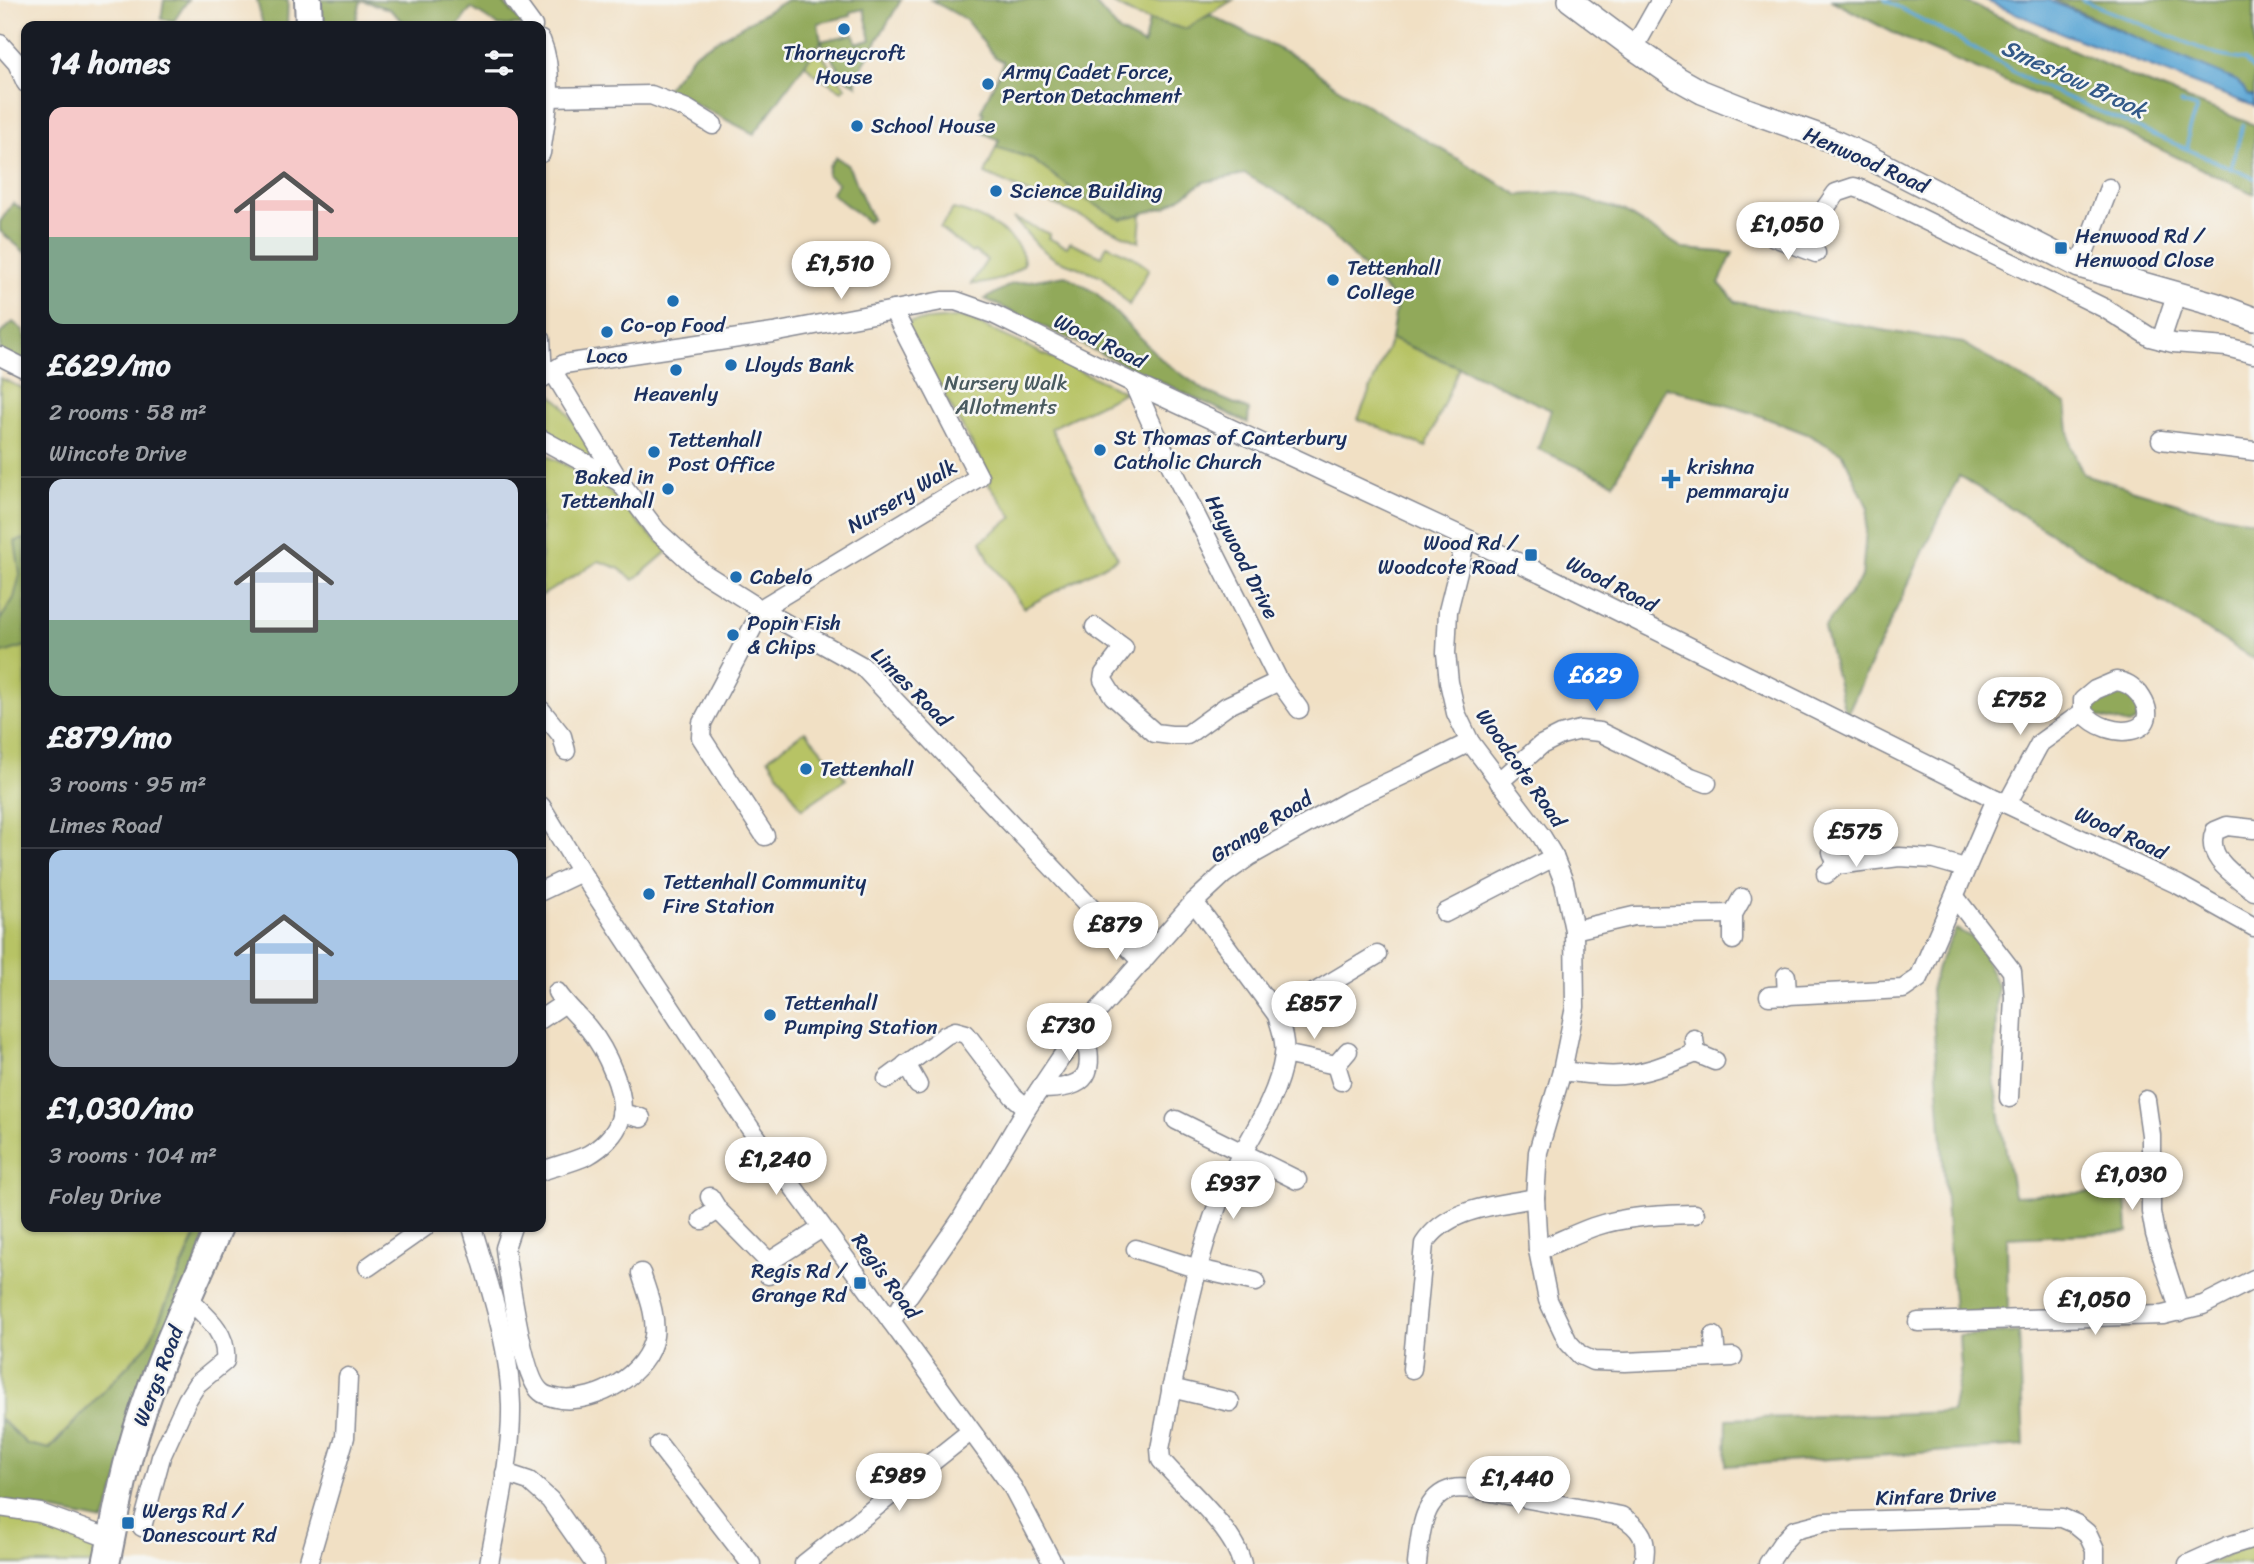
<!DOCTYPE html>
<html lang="en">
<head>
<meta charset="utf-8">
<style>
	:root { --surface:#171b24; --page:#20242c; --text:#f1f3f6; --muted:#9ea1a6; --line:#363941; --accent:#1a73e8 }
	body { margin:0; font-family:Sriracha,sans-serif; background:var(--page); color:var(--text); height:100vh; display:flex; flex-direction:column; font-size:26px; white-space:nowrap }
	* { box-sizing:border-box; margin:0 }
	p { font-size:23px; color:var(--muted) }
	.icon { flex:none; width:38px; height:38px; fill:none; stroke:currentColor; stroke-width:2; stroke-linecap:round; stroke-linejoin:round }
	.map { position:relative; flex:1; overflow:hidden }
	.side { position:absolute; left:21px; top:21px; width:525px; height:1211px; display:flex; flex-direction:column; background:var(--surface); border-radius:14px; box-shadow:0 2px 5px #0004 }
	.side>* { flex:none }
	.price { position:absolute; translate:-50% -60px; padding:0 16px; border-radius:24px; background:#fff; color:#222; font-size:23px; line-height:46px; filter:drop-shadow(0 2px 4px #0008) }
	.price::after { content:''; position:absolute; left:50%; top:42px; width:21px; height:16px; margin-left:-10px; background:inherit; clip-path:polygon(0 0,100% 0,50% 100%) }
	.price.active { background:var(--accent); color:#fff }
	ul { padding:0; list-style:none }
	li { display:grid; align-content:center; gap:14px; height:371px; padding:0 28px }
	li+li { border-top:2px solid var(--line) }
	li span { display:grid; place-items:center; height:217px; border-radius:14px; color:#555 }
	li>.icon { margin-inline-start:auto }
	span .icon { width:126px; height:126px; fill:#fffc; stroke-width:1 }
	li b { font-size:30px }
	h2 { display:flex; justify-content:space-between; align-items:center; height:84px; padding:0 28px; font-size:30px }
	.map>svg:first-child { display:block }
</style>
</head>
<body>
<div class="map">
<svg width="2254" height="1564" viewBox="0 0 2254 1564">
	<rect width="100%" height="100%" fill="#f6f6f2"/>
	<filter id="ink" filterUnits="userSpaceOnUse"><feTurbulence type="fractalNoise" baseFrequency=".0143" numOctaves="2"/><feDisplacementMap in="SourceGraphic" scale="14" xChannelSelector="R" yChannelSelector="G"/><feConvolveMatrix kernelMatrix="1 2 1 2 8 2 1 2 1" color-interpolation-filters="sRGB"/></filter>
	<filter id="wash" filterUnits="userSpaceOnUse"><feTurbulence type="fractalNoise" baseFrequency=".00686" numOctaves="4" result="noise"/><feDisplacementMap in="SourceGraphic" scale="28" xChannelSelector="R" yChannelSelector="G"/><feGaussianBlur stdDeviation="1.57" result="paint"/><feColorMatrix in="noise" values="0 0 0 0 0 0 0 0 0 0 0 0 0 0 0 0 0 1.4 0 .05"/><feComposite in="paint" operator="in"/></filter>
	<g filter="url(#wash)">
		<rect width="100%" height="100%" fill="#f1e0c4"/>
		<g fill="#b7c365" stroke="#697962" stroke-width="2">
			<polygon points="1106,0 1233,0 1185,29 1138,17"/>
			<polygon points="817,47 838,79 846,87 842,91 813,73 805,64"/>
			<polygon points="996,147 1030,158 1087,200 1121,219 1141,214 1139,242 985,174"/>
			<path d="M 953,209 C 977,214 1024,236 1024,264 C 1009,278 991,284 971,284 L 987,260 L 974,251 L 972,253 L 940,228 Z"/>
			<polygon points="1013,218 1050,234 1048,238 1067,247 1070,242 1102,256 1107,245 1132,256 1149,269 1129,305 1102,276 1055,259 1039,247"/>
			<polygon points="964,317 1125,392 1051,428 1118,558 1024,608 990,562 981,541 1013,517 989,485 991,478 903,322"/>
			<polygon points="1391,339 1459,367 1426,447 1358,419"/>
			<polygon points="0,378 26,390 26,1227 199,1227 149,1343 49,1449 27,1444 0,1418"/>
			<polygon points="544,394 552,395 562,404 597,459 577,455 541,436 541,398"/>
			<polygon points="541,453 600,481 649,534 669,550 634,580 618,568 599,561 541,596"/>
			<polygon points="805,731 846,779 802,809 768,758"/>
			<polygon points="0,1511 40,1518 106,1542 103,1564 0,1564"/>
			<polygon points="2254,1544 2254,1564 2205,1564"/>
		</g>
		<g fill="#91a95a" stroke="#566c5c" stroke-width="2" fill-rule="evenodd">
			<polygon points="164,0 188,0 174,21 161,19"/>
			<polygon points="257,0 288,0 287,26 263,26"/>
			<polygon points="321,0 361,0 355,26 319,26"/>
			<polygon points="361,0 501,0 524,25 499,26 471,8 458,26 408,26 389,9"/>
			<path d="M 787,0 L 901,0 L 855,78 L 857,85 L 846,79 L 821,42 L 754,134 L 666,89 L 695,53 ZM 864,9 L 871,40 L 856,43 L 854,34 L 821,41 L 818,23 L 851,16 L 850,12 Z"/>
			<polygon points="931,0 1092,0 1120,32 1144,45 1149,20 1185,29 1210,15 1301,60 1338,88 1519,195 1560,192 1623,211 1684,249 1733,253 1719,283 1736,302 1893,332 1963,343 2066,404 2071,446 2083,474 2206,512 2254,521 2254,659 1959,476 1846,716 1824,628 1862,577 1868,508 1843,454 1807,434 1753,413 1665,387 1614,483 1538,449 1551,410 1459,367 1391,339 1397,302 1305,208 1245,174 1204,182 1166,207 1121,219 1087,200 1030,158 996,147 999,140 981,132 978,128 984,113 981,111 1004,62 995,57 965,19"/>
			<polygon points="1831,0 1962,0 2137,79 2254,125 2254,194 2122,131 1901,37"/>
			<polygon points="2054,0 2254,0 2254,97 2247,95 2243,87 2237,81 2170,53"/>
			<polygon points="836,157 848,165 872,219 868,222 831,193 838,183 827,175 829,166"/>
			<polygon points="13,203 26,212 26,253 0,231 0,222"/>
			<polygon points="1065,275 1096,293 1163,361 1207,392 1249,410 1248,423 985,299 1012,284"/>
			<polygon points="13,322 23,330 26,338 26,381 0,367 0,334"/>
			<polygon points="26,539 26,646 0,654 0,620 14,598 20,574 15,541"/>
			<path d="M 2115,688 C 2128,693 2135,699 2140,712 L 2135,722 L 2129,725 L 2090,715 L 2087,704 Z"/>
			<polygon points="1956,929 1977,940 1997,985 1994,1083 2014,1196 2126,1191 2128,1232 2007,1238 2008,1310 1954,1314 1931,990 1937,967"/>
			<polygon points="200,1227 209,1227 104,1521 0,1500 0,1419 27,1444 50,1449 149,1343"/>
			<polygon points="2019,1332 2024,1446 1726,1466 1727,1419 1952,1412 1961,1368 1959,1336"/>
		</g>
		<polygon fill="#5fa8d6" stroke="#3d6c9a" stroke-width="2" points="1984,0 2048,0 2237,81 2243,87 2247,95 2254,97 2254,106 2069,36"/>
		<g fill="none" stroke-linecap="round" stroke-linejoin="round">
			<g stroke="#5fa8d6" stroke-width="3.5">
				<polyline points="1885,0 1973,47 2029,81 2254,178"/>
				<polyline points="2082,0 2192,45 2217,55 2244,60 2254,70"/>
				<polyline points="2181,103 2197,108 2188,131 2188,147"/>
				<polyline points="2231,169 2243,125"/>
			</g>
		</g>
	</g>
	<g filter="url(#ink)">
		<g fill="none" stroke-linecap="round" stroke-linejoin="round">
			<g stroke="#868891" stroke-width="21">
				<g id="minor">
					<polyline points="514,0 533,26"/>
					<path d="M 541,40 C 556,76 546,116 541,153"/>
					<polyline points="0,44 17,63 26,83"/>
					<polyline points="1634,48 1661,0"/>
					<polyline points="548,97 651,95 687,109 713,125"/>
					<polyline points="1774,237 1816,253"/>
					<polyline points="1799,245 1836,193 1854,187 1863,190 2104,308 2150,337 2173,343 2227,347 2254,354"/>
					<polyline points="2079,266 2109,188"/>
					<polyline points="541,339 543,376 541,376"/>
					<polyline points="2161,340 2176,295"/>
					<polyline points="0,356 26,369"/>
					<polyline points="552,370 620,482 657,531 702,572 762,610 862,666 1142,962"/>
					<polyline points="541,379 564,364 773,333 942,301 956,301 993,314 1133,383 1541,573 1996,799 2179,885 2254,927"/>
					<polyline points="1133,383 1170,464 1279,681 1299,709"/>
					<polyline points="541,439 620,482"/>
					<polyline points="2161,440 2254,451"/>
					<polyline points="1466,539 1448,611 1446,653 1449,682 1456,713 1470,742 1542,837 1554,857 1564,882 1574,930 1575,1007 1562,1071 1538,1152 1535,1198 1538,1250 1548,1300 1568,1342 1580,1355 1593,1361 1625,1362 1733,1357"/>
					<polyline points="1095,627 1124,648 1104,674 1103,680 1113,696 1155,733 1171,735 1187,735 1227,706 1279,681"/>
					<path d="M 2116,681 C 2126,682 2132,686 2139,694 C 2169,735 2108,743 2083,712 L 2083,700 L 2095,690 Z"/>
					<polyline points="541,710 562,736 566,751"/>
					<polyline points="1499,782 1541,745 1561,735 1580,730 1600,732 1691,777 1707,783"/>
					<polyline points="2007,804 2040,743 2083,712"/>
					<polyline points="541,806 581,872 750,1128 1013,1488 1053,1564"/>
					<path d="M 2254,829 L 2227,826 L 2215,831 C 2204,858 2236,876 2254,891"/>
					<polyline points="765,836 701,737 702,723 762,610 767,605 979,477 893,310"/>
					<polyline points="1837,865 1899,857 1933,859 1965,868"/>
					<polyline points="1826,874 1837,865 1832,852"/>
					<polyline points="541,891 581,872"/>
					<polyline points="1955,897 2012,971 2014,997 2009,1098"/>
					<path d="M 1194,902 L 1277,1015 C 1281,1028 1286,1042 1284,1056 C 1276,1109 1237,1152 1219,1201 C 1190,1278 1176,1368 1160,1449 L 1161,1460 C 1185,1488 1234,1529 1242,1564"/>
					<polyline points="1445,913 1554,857"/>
					<polyline points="1574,930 1634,916 1733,914"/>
					<polyline points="1733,940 1733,914 1742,898"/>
					<polyline points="1786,976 1787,996"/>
					<polyline points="1769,996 1903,989 1919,978 1996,799"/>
					<polyline points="1277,1015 1377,955"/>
					<polyline points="541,1019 565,1003"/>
					<polyline points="1694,1039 1696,1053 1715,1061"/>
					<polyline points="1284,1054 1336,1065"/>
					<polyline points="906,1064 918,1085"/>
					<path d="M 1562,1071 C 1582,1073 1603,1077 1622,1075 C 1648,1073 1673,1062 1696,1053"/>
					<polyline points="887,1079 946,1035 955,1031 966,1034 1013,1096 1027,1108"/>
					<polyline points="1341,1081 1336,1065 1348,1051"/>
					<path d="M 1040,1089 C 1090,1089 1096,1073 1083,1028"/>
					<polyline points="2146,1100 2151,1135 2151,1212 2155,1234 2180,1312"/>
					<polyline points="621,1113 641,1118"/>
					<polyline points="1176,1120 1297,1180"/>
					<path d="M 541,1171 C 556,1166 573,1162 588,1155 C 601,1148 616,1134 620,1120 C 629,1096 604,1047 589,1029 C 579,1016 566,1006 557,992"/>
					<polyline points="710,1197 718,1210 769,1262"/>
					<polyline points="702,1220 718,1210"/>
					<path d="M 472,1227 C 489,1285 510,1344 511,1405 C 512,1458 498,1512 489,1564"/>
					<path d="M 512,1227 L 505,1248 L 507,1264 C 512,1290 523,1378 541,1392 C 545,1396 555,1398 561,1399 C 597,1403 648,1374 654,1336 C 657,1315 647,1293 641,1273"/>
					<polyline points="1136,1249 1198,1269 1256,1282"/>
					<path d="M 1538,1250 C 1556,1243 1574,1234 1593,1227 C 1625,1216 1661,1215 1695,1214"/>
					<polyline points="368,1267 425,1227"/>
					<polyline points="768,1275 769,1262 822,1228"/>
					<polyline points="891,1321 960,1221 1027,1108 1060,1059 1083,1028 1194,902 1223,875 1250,856 1348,801 1414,770 1470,742"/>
					<polyline points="1918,1322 2163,1315 2203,1305 2254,1279"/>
					<polyline points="1714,1336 1716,1357"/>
					<path d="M 1412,1369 L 1424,1244 C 1448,1207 1495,1206 1535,1198"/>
					<polyline points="1171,1388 1230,1402"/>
					<polyline points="659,1445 751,1564"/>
					<polyline points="505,1473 529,1481 550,1500 595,1564"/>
					<polyline points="0,1507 40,1513 111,1539"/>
					<path d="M 142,1527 L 161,1457 L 187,1400 L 197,1384 L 225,1361 C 228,1333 207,1317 188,1299"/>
					<polyline points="308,1564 345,1437 348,1377"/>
					<polyline points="804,1564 970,1432"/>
					<path d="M 1417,1564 C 1420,1538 1421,1496 1453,1489 C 1459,1487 1468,1489 1475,1489 L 1621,1516 C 1641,1528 1649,1540 1643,1564"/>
					<polyline points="1768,1564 1782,1543 1794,1530 1825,1522 2000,1516 2062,1518 2076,1524 2087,1533 2095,1550 2095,1564"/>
					<polyline points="2188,1564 2228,1546 2254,1538"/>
				</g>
			</g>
			<g stroke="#868891" stroke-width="26">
				<polyline id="major" points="1570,0 1634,48 1677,78 1702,92 1747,110 1828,139 1868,157 2079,266 2214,304 2254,319"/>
			</g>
			<g stroke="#868891" stroke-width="30">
				<g id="highway">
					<polyline points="308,0 309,26"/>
					<path d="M 106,1564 C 114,1527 120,1489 130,1453 C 151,1375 187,1301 219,1227"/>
				</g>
			</g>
			<use href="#minor" stroke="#fff" stroke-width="18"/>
			<use href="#major" stroke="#fff" stroke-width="23"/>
			<use href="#highway" stroke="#fff" stroke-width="26"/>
		</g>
	</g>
	<g fill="#1f6fb2" stroke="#f6f6f2" stroke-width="2.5">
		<circle cx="844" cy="29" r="7"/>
		<circle cx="988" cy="84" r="7"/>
		<circle cx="857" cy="126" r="7"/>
		<circle cx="996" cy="191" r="7"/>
		<rect x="2054" y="241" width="14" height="14" rx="3.5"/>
		<circle cx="1333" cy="280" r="7"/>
		<circle cx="673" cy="301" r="7"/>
		<circle cx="607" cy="332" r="7"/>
		<circle cx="731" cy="365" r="7"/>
		<circle cx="676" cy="370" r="7"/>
		<circle cx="1100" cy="450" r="7"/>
		<circle cx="654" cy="452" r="7"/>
		<path d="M1667.5 468.5h7v7h7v7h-7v7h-7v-7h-7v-7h7z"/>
		<circle cx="668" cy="489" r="7"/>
		<rect x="1524" y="548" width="14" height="14" rx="3.5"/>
		<circle cx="736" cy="577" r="7"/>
		<circle cx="733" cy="635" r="7"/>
		<circle cx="806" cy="769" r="7"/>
		<circle cx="649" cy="894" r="7"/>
		<circle cx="770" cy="1015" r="7"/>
		<rect x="853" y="1276" width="14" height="14" rx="3.5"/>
		<rect x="121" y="1516" width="14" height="14" rx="3.5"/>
	</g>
	<g text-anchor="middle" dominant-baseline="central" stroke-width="5" stroke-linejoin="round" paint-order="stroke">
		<g font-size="21" fill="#1b2f5e" stroke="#f6f6f2" text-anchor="start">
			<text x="844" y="53" text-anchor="middle">Thorneycroft<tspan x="844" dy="24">House</tspan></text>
			<text x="1002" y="72">Army Cadet Force,<tspan x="1002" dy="24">Perton Detachment</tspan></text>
			<text x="871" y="126">School House</text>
			<text x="1010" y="191">Science Building</text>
			<text x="2075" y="236">Henwood Rd /<tspan x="2075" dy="24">Henwood Close</tspan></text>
			<text x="1347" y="268">Tettenhall<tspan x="1347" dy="24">College</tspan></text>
			<text x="673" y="325" text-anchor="middle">Co-op Food</text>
			<text x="607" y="356" text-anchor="middle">Loco</text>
			<text x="745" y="365">Lloyds Bank</text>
			<text x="676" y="394" text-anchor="middle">Heavenly</text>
			<text x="1114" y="438">St Thomas of Canterbury<tspan x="1114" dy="24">Catholic Church</tspan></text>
			<text x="668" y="440">Tettenhall<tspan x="668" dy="24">Post Office</tspan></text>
			<text x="1687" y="467">krishna<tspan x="1687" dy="24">pemmaraju</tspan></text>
			<text x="654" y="477" text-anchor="end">Baked in<tspan x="654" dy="24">Tettenhall</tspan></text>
			<text x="1517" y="543" text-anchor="end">Wood Rd /<tspan x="1517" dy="24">Woodcote Road</tspan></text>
			<text x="750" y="577">Cabelo</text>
			<text x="747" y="623">Popin Fish<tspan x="747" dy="24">&amp; Chips</tspan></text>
			<text x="820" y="769">Tettenhall</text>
			<text x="663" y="882">Tettenhall Community<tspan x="663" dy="24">Fire Station</tspan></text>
			<text x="784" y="1003">Tettenhall<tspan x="784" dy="24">Pumping Station</tspan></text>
			<text x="846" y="1271" text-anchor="end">Regis Rd /<tspan x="846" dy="24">Grange Rd</tspan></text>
			<text x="142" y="1511">Wergs Rd /<tspan x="142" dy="24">Danescourt Rd</tspan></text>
		</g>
		<g font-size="21" fill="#1b2f5e" stroke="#f6f6f2">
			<text transform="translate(1866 160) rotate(24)">Henwood Road</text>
			<text transform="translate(1100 341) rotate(26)">Wood Road</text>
			<text transform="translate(902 496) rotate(-31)">Nursery Walk</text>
			<text transform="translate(1242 557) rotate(63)">Haywood Drive</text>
			<text transform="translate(1612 584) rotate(27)">Wood Road</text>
			<text transform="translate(911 687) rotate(45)">Limes Road</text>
			<text transform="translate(1521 768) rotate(55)">Woodcote Road</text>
			<text transform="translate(1261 827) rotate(-32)">Grange Road</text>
			<text transform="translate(2121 833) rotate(25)">Wood Road</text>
			<text transform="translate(886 1276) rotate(54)">Regis Road</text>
			<text transform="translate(158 1376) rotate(-69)">Wergs Road</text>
			<text transform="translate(1936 1496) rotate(-2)">Kinfare Drive</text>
		</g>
		<g font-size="21" fill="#4a5b60" stroke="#f6f6f2">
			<text x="1006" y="383">Nursery Walk<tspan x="1006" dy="24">Allotments</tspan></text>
		</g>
		<g font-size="23" font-style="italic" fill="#335988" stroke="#f6f6f2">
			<text transform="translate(2074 79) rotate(25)">Smestow Brook</text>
		</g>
	</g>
</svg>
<b class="price" style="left:1788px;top:262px">£1,050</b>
<b class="price" style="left:841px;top:301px">£1,510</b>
<b class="price active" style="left:1596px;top:713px">£629</b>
<b class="price" style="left:2020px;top:737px">£752</b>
<b class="price" style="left:1856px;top:869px">£575</b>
<b class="price" style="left:1116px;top:962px">£879</b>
<b class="price" style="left:1314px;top:1041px">£857</b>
<b class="price" style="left:1069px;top:1063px">£730</b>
<b class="price" style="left:776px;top:1197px">£1,240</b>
<b class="price" style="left:2132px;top:1212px">£1,030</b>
<b class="price" style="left:1233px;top:1221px">£937</b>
<b class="price" style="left:2095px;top:1337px">£1,050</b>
<b class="price" style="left:899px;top:1513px">£989</b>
<b class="price" style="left:1518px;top:1516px">£1,440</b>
<section class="side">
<h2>14 homes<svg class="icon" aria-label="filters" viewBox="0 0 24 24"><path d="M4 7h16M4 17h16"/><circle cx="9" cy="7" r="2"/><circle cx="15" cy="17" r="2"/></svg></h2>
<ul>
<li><span style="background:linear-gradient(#f6c9c9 60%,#7fa58c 0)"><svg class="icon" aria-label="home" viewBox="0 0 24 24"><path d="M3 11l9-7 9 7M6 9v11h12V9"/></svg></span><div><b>£629/mo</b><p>2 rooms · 58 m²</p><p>Wincote Drive</p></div></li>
<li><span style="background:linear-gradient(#c9d6e8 65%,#7fa58c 0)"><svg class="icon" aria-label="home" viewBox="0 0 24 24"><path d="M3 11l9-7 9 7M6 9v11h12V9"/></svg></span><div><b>£879/mo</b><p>3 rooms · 95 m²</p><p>Limes Road</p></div></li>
<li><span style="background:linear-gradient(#a9c7e8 60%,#9aa5b1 0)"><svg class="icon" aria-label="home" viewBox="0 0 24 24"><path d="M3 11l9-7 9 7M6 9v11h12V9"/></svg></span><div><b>£1,030/mo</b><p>3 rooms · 104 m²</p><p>Foley Drive</p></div></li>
</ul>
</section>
</div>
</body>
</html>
